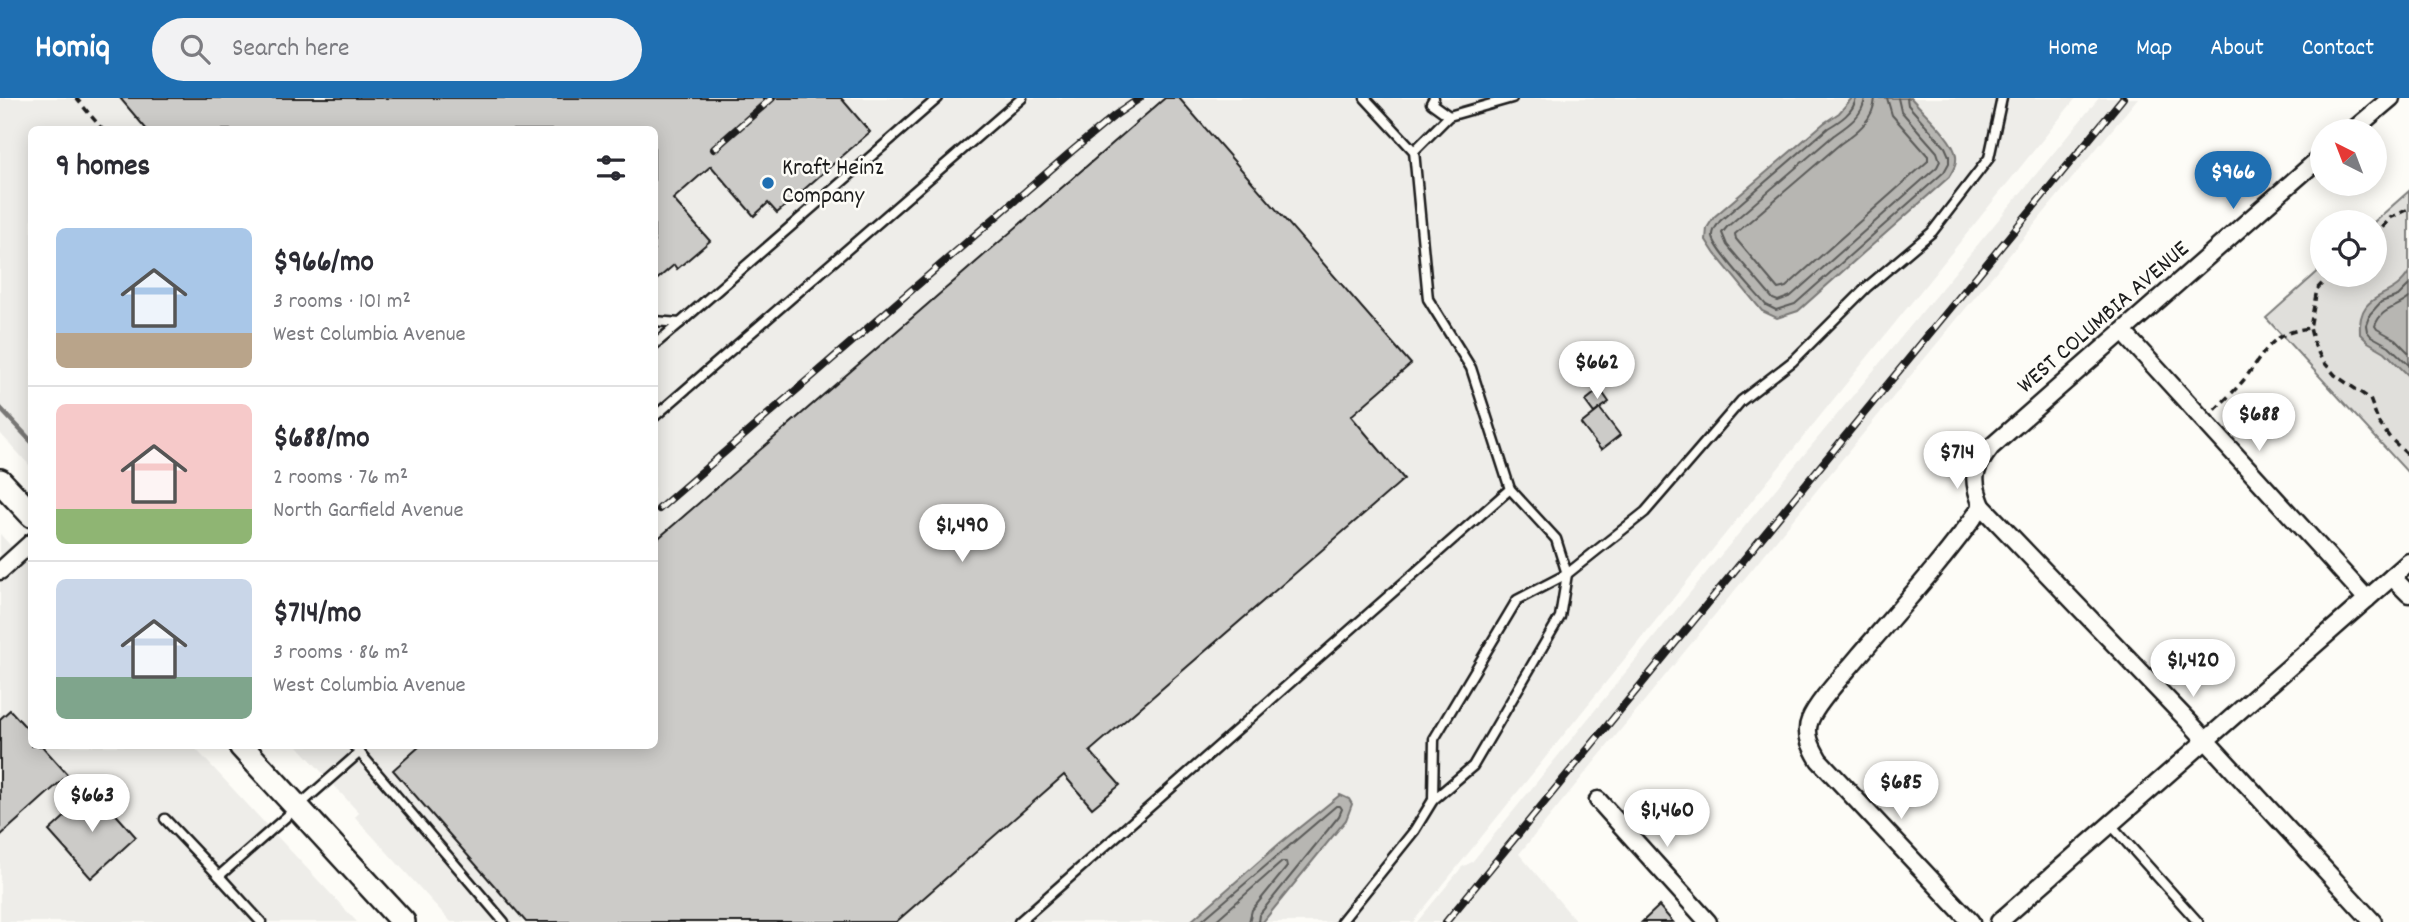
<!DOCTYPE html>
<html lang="en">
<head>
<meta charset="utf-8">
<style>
	:root { --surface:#fff; --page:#f2f2f3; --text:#2b2b33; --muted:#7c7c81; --line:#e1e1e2; --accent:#1f6fb2 }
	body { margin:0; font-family:Dekko,sans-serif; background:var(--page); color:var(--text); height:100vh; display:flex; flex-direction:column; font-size:26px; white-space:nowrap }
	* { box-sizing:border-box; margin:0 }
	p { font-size:23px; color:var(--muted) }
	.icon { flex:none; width:38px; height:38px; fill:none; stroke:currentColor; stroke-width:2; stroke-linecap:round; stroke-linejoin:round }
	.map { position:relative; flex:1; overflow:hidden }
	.side { position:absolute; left:28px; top:28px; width:630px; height:623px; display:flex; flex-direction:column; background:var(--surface); border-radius:10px; box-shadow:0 4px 18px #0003 }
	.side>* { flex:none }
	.needle { width:46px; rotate:318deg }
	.controls { position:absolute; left:2310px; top:21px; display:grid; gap:14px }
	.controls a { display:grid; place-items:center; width:77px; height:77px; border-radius:50%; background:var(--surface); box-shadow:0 4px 18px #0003; font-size:35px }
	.price { position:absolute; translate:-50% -60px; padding:0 16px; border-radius:24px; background:#fff; color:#222; font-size:23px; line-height:46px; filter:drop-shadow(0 2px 4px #0008) }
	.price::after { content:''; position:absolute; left:50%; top:42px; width:21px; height:16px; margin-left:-10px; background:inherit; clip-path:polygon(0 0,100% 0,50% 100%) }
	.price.selected { background:var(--accent); color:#fff }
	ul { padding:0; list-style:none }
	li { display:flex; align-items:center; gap:21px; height:175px; padding:0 28px }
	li+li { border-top:2px solid var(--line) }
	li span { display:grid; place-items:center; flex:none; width:196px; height:140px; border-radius:10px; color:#555 }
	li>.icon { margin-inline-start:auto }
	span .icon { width:84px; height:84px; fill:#fffc; stroke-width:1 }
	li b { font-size:30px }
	h2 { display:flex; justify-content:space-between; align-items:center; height:84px; padding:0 28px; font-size:30px }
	header { display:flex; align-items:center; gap:42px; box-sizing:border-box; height:98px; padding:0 35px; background:var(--accent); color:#fff }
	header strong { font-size:33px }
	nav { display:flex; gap:38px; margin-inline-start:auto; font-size:24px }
	.search { width:490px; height:63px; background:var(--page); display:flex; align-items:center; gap:18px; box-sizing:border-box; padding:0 24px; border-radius:38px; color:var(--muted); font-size:26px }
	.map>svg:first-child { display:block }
</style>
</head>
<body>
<header>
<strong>Homiq</strong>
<div class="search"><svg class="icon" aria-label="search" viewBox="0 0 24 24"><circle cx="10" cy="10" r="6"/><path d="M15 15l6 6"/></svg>Search here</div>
<nav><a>Home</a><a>Map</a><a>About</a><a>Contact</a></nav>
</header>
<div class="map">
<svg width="2409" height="824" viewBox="0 0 2409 824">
	<rect width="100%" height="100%" fill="#fdfcf7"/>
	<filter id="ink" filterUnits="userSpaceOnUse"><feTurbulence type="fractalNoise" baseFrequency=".0143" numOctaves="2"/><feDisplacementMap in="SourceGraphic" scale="14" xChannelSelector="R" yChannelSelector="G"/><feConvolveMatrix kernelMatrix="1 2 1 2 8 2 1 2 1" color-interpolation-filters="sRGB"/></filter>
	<g filter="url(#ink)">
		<g fill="#eeede9">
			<polygon points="0,0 2076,0 1413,824 451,824 355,719 359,715 298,648 654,648 654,32 32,32 31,369 0,335"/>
			<polygon points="2099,0 2138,0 1519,756 1577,824 1417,824 1462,769 1472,764 1702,480"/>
			<polygon points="0,436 31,470 32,648 193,648 357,824 0,824"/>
		</g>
		<polygon fill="#e0dfdb" stroke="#7e7e7c" stroke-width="2" points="2409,93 2409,376 2266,220 2322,170 2322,177 2375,177 2374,124"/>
		<g fill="#b7b6b2" stroke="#797876" stroke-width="2">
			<path d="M 1852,0 L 1911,0 C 1923,14 1954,41 1956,58 C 1957,67 1953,72 1949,79 L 1798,213 L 1777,220 L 1762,213 L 1715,156 L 1706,142 L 1707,130 L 1714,119 L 1824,25 L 1839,15 Z"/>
			<path d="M 2409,174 L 2409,278 L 2385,254 L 2368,244 L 2360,236 C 2357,191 2392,204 2409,174 Z"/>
			<polygon points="1340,697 1349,701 1352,706 1346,722 1263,824 1190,824 1280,745"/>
		</g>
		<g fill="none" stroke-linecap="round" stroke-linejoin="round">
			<g stroke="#5a5a58" stroke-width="2">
				<path d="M 1856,0 C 1854,14 1840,23 1828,30 L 1720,123 C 1717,128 1712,132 1713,139 C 1715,152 1756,195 1766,207 L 1776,212 L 1795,206 L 1944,74 L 1949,65 L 1949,58 L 1945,49 L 1908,7 L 1907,0"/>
				<path d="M 1865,0 C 1863,18 1847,28 1834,37 L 1727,129 L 1722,135 L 1727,147 L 1773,201 L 1778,203 L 1791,198 L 1937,69 L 1940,63 L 1937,54 L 1901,13 L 1898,0"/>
				<path d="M 1875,0 C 1874,22 1856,35 1840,46 L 1735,136 L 1736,141 L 1778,191 L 1786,189 L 1928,63 L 1928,58 L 1892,17 L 1887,0"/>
				<polyline points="2409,187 2398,198 2381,204 2370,216 2366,227 2367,233 2371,238 2389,248 2409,267"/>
				<path d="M 2409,200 C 2397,211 2381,209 2375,228 L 2377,231 L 2395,241 L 2409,255"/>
				<polyline points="1200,824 1336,708 1340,708 1342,711 1339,718 1259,817 1258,824"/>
				<polyline points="1214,824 1282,764 1286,764 1287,769 1252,812 1249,824"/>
			</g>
			<polyline stroke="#797876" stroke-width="5" points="0,310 32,344"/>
		</g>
		<g fill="#cccbc8" stroke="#1c1c1c" stroke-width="2">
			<polygon points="120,0 841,0 870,34 777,115 768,105 754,118 711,68 673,101 710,143 677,171 674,167 654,184 654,32 147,32"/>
			<polygon points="1165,0 1179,0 1411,266 1351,318 1404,381 1090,653 1120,687 1092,710 1064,677 896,824 526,824 393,672 420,648 654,648 654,444"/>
			<polygon points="1600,291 1609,304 1594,315 1585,303"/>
			<polygon points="1600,311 1620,337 1601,352 1581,326"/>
			<polygon points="10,612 32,636 32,648 42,648 68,677 0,738 0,621"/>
			<polygon points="94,692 136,739 91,780 49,733"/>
			<polygon points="1659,808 1673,824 1642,824"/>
		</g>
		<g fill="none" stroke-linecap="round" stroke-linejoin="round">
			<g stroke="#1c1c1c" stroke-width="13">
				<g id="service">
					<polyline points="1434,0 1431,5 1449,18"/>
					<polyline points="1414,53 1449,18 1512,0"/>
					<polyline points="654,223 680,225 938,0"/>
					<polyline points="654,247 680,225"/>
					<polyline points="654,319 1022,0"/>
					<polyline points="354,648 504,824"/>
					<polyline points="1433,702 1434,641 1517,502 1567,476 1645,414 1741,303 1793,263 1867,189 1932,134 1989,60 2002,0"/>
					<polyline points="165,721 219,778 360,654"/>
					<polyline points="2111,727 2198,824"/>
					<polyline points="219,778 261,824"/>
					<polyline points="1019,824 1510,391"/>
					<polyline points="1341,824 1414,733 1433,702 1473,668 1560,519 1567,476 1556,441 1510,391 1471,270 1428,201 1414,53 1365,0"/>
				</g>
			</g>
			<g stroke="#1c1c1c" stroke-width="21">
				<g id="minor">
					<polyline points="2352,33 2391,0"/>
					<polyline points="2124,235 2367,501"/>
					<polyline points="1982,408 2190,625 2373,824"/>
					<polyline points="0,473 32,444"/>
					<polyline points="2392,479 2409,496"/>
					<polyline points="1598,702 1708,824"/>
					<path d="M 1971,824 L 1819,662 C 1812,650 1804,636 1810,622 C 1817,604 1846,574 1859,558 C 1901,509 1945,461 1982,408 C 1971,380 1973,372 1991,349 L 2322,58"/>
					<polyline points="1999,824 2409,464"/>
				</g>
			</g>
			<g stroke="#1c1c1c" stroke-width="28">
				<g id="secondary">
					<polyline points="0,383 32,417"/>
					<polyline points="241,648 403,824"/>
				</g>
			</g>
			<g stroke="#1c1c1c" stroke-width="3.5" stroke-dasharray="7 5" stroke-linecap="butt">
				<polyline points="76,0 103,32"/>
				<polyline points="2375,139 2390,120 2409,111"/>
				<polyline points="2330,177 2317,191 2310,230 2314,246 2322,262 2335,277 2370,301 2379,325 2390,340 2409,358"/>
				<path d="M 2215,312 C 2225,301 2237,291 2246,279 C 2268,250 2271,235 2310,230"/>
			</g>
			<use href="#service" stroke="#fdfcf7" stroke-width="8"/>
			<use href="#minor" stroke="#fdfcf7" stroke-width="16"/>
			<use href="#secondary" stroke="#fdfcf7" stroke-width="23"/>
			<g stroke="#1c1c1c" stroke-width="8">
				<g id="rail">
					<polyline points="714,51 772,0"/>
					<polyline points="659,411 1072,53 1114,18 1140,0"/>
					<polyline points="1446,824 2123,0"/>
				</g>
			</g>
			<use href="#rail" stroke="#fdfcf7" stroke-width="5" stroke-dasharray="16" stroke-linecap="butt"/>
		</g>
	</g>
	<circle fill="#1f6fb2" stroke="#fdfcf7" stroke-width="2.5" cx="768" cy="85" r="7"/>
	<g text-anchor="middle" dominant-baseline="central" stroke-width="5" stroke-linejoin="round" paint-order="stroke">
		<g font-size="24" fill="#1c1c1c" stroke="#fdfcf7" text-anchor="start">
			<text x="782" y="71">Kraft Heinz<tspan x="782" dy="28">Company</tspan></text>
		</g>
		<g font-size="24" fill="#1c1c1c" stroke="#fdfcf7">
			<text transform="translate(2104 220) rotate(-41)">WEST COLUMBIA AVENUE</text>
		</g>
	</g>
</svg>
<div class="controls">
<a><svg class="needle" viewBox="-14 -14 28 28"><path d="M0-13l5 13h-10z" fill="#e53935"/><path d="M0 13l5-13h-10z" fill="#7c7c81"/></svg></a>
<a><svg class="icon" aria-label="locate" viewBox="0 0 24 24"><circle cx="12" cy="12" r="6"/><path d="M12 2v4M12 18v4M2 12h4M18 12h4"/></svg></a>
</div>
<b class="price selected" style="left:2233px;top:113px">$966</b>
<b class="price" style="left:1597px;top:303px">$662</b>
<b class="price" style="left:2259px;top:355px">$688</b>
<b class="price" style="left:1957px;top:393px">$714</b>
<b class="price" style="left:962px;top:466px">$1,490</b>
<b class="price" style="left:2193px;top:601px">$1,420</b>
<b class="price" style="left:1901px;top:723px">$685</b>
<b class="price" style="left:92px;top:736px">$663</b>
<b class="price" style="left:1667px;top:751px">$1,460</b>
<section class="side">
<h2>9 homes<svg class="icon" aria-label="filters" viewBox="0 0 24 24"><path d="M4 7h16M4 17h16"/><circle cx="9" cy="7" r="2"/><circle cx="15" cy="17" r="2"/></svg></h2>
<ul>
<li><span style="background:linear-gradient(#a9c7e8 75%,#b9a48a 0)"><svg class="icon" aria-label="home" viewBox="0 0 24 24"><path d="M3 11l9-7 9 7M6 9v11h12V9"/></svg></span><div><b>$966/mo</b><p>3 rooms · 101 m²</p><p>West Columbia Avenue</p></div></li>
<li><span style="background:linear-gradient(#f6c9c9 75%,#8fb573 0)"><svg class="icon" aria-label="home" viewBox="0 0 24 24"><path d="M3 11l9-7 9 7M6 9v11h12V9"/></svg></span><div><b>$688/mo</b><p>2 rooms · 76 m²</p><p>North Garfield Avenue</p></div></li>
<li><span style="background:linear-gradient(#c9d6e8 70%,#7fa58c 0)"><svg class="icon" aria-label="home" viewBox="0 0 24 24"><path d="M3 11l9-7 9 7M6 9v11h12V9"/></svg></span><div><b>$714/mo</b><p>3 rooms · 86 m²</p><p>West Columbia Avenue</p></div></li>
</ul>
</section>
</div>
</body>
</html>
